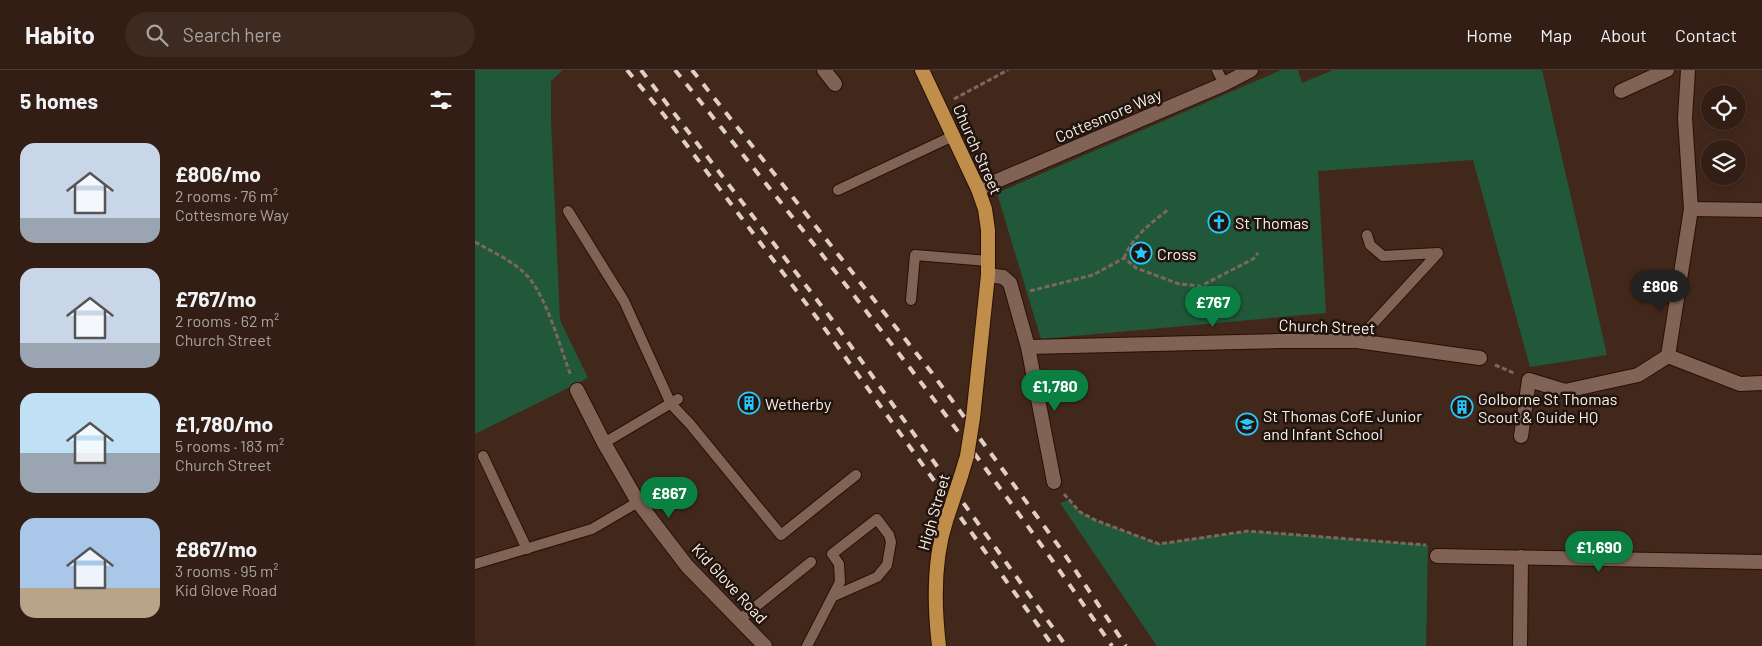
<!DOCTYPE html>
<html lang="en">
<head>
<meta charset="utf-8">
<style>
	:root { --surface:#321e14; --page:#3d2b22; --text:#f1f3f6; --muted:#a8a2a0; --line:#4d3c34; --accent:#0b8043 }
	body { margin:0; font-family:Barlow,sans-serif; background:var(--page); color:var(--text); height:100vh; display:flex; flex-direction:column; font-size:19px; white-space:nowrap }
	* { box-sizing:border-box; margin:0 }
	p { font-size:16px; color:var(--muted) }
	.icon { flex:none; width:28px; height:28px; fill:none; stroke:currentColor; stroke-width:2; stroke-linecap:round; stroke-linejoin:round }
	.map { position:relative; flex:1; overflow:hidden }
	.side { display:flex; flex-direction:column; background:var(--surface); width:475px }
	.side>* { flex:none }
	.tools { position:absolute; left:1226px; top:15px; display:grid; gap:10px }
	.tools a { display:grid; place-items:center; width:45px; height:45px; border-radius:50%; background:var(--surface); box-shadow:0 2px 8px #0003,0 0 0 1px var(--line); font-size:25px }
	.price { position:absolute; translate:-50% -42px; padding:0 11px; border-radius:18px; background:var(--accent); color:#fff; font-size:16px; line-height:32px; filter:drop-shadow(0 1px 2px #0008) }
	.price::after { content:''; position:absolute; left:50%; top:30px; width:15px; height:11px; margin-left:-8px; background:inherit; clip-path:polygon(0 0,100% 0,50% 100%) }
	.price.selected { background:#222; color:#fff }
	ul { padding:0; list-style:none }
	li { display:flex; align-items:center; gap:15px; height:125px; padding:0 20px }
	li span { display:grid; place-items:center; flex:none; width:140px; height:100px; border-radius:15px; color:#555 }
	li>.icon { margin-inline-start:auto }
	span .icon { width:60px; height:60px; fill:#fffc; stroke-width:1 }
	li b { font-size:21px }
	h2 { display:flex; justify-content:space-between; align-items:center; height:60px; padding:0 20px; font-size:21px }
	header { display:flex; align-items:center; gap:30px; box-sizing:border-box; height:70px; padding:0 25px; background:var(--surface); border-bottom:1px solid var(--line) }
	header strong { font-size:24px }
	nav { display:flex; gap:28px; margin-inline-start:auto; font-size:18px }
	.search { width:350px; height:45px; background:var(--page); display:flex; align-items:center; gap:12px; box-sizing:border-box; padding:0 18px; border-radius:28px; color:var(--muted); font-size:19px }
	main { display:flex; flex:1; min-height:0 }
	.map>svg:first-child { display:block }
</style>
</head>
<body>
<header>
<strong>Habito</strong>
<div class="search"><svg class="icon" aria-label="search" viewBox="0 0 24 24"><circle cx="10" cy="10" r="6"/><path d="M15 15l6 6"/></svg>Search here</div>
<nav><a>Home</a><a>Map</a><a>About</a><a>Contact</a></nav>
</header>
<main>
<section class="side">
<h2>5 homes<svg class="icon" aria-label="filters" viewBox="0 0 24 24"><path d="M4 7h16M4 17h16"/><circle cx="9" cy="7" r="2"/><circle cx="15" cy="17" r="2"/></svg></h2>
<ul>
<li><span style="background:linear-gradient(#c9d6e8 75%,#9aa5b1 0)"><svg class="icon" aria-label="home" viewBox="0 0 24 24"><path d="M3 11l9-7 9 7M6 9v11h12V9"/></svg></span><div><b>£806/mo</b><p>2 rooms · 76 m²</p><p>Cottesmore Way</p></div></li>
<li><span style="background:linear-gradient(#c9d6e8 75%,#9aa5b1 0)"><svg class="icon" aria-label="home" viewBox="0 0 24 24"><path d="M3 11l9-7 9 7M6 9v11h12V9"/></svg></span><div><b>£767/mo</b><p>2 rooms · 62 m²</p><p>Church Street</p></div></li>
<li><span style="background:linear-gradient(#bfe0f5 60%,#9aa5b1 0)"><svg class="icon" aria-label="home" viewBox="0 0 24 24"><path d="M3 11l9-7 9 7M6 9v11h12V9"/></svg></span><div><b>£1,780/mo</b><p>5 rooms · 183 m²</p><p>Church Street</p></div></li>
<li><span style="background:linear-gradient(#a9c7e8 70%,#b9a48a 0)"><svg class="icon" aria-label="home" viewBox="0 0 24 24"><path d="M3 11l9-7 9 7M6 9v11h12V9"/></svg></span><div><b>£867/mo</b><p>3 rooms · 95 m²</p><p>Kid Glove Road</p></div></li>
</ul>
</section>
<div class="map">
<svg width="1287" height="576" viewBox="0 0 1287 576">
	<rect width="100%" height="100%" fill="#42281b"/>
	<g fill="#21583a">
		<polygon points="0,0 88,0 76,11 76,51 85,250 113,308 0,364"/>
		<polygon points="806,0 823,0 827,13 858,0 1067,0 1132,285 1055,297 998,90 843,101 851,243 566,269 522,123"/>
		<polygon points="594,430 605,442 620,450 684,474 773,461 953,475 951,576 682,576 585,433"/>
	</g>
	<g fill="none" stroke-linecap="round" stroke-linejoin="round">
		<g stroke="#271005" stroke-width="12">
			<g id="service">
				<polyline points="742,0 749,14"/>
				<polyline points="363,120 478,66"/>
				<polyline points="93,141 149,231 196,334 215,354 306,465 381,405"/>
				<polyline points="436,230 440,185 513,191"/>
				<polyline points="882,271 963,183 908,186 895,175 892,165"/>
				<polyline points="129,373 203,329"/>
				<polyline points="8,386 52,479"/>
				<polyline points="0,494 117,459 163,432"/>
				<polyline points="264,550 336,492"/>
				<polyline points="332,576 365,512 364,494 357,484 402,449 414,465 416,472 412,495 402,507 359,526"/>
			</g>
		</g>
		<g stroke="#271005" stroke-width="16">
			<g id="minor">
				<polyline points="349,0 360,14"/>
				<polyline points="1146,21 1192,0"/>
				<polyline points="503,119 749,14 776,0"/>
				<polyline points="1216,139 1287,140"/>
				<polyline points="513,205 528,207 535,213 553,277 805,271 882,271 1005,288"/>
				<polyline points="553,277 579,412"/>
				<polyline points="1193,286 1265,314 1287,313"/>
				<polyline points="102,320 129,373 163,432 212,496 290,576"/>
				<polyline points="1046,366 1054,310 1090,321 1163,305 1193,286 1216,139 1210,48 1213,0"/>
				<polyline points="962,486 1287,492"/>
				<polyline points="1045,576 1046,487"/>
			</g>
		</g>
		<g stroke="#271005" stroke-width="16">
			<g id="primary">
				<polyline points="447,0 503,119 510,139 513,160 513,205 498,348"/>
				<polyline points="486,406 492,386"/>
				<path d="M 464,576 C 459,534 458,491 471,451"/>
			</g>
		</g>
		<g stroke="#7d665b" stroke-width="3" stroke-dasharray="5 2.5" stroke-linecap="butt">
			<polyline points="479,29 533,0"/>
			<path d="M 0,172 C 18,182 42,193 55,209 C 74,234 85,277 96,306"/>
			<path d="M 649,188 C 657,167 676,153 694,139"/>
			<polyline points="555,221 618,205 649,188 661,198 704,214 726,216 778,189 783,183"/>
			<polyline points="1020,295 1039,303"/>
			<polyline points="589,424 605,442 620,450 684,474 773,461 951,475"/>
		</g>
		<use href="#service" stroke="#816355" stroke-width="10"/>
		<use href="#minor" stroke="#816355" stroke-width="14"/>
		<use href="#primary" stroke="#c18d4b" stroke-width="14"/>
		<g stroke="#dfcfc7" stroke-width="4" stroke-dasharray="9 9" stroke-linecap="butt">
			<polyline points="152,0 189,45 345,252 578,576"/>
			<polyline points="166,0 355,247 591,576"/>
			<path d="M 200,0 C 351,188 501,377 637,576"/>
			<polyline points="217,0 457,303 588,482 651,576"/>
		</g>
		<g stroke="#271005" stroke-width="16" stroke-linecap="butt">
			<g id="primary-bridge">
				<polyline points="492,386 498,348"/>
				<polyline points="471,451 486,406"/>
			</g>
		</g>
		<use href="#primary-bridge" stroke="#c18d4b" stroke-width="14"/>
	</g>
	<defs>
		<g id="church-ring" transform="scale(1.125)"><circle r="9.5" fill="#20140e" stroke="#27c8ff" stroke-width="1.5"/><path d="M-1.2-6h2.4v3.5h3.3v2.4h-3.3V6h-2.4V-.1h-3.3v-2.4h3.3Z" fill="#27c8ff"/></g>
		<g id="sight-ring" transform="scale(1.125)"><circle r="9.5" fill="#20140e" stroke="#27c8ff" stroke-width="1.5"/><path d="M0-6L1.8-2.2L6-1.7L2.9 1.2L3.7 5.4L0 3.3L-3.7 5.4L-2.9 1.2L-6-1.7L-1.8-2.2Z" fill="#27c8ff"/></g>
		<g id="building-ring" transform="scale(1.125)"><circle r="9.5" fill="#20140e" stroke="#27c8ff" stroke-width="1.5"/><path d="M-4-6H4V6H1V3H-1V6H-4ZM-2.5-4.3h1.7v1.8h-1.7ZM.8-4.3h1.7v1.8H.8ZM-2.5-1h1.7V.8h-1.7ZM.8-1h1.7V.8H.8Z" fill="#27c8ff"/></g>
		<g id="school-ring" transform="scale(1.125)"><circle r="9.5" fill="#20140e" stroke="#27c8ff" stroke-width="1.5"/><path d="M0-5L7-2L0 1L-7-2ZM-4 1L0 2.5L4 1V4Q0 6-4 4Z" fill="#27c8ff"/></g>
	</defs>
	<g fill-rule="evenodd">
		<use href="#church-ring" x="744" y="152"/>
		<use href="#sight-ring" x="666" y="183"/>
		<use href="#building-ring" x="274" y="333"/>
		<use href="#building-ring" x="987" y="337"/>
		<use href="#school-ring" x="772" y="354"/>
	</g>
	<g text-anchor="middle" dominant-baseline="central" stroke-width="5" stroke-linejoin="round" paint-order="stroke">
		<g font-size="16" fill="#fdefe8" stroke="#20140e">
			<text transform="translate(633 45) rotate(-23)">Cottesmore Way</text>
			<text transform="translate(503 79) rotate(66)">Church Street</text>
			<text transform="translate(852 256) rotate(2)">Church Street</text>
			<text transform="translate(458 442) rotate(-74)">High Street</text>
			<text transform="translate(255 513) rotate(47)">Kid Glove Road</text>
		</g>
		<g font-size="16" fill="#fdefe8" stroke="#20140e" text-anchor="start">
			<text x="760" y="152">St Thomas</text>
			<text x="682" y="183">Cross</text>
			<text x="1003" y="328">Golborne St Thomas<tspan x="1003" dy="18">Scout &amp; Guide HQ</tspan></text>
			<text x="290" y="333">Wetherby</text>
			<text x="788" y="345">St Thomas CofE Junior<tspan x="788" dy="18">and Infant School</tspan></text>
		</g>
	</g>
</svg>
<div class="tools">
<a><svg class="icon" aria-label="locate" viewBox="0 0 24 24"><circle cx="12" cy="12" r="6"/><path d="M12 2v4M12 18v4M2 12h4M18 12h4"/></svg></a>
<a><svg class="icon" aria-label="layers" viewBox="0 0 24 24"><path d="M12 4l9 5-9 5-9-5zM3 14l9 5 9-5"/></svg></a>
</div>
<b class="price selected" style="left:1185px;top:242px">£806</b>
<b class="price" style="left:738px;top:258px">£767</b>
<b class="price" style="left:580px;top:342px">£1,780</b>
<b class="price" style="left:194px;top:449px">£867</b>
<b class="price" style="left:1124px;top:503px">£1,690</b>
</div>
</main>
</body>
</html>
